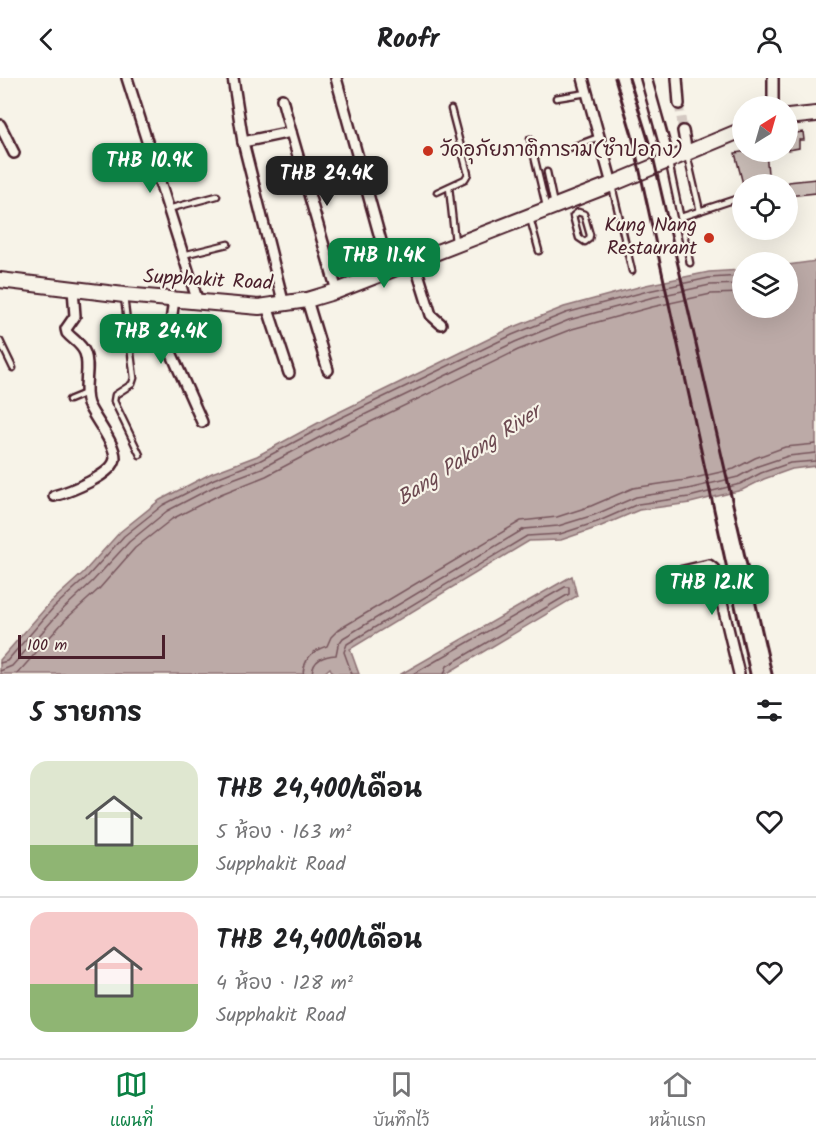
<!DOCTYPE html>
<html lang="th">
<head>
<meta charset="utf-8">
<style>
	:root { --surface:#fff; --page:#f2f2f2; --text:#202124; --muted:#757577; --line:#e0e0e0; --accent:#0b8043 }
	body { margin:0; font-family:Kalam,"Playpen Sans Thai",sans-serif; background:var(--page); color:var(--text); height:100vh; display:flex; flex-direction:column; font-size:22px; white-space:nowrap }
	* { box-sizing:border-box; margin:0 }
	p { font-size:20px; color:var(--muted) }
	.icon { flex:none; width:33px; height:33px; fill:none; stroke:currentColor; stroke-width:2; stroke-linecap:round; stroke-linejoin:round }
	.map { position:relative; height:596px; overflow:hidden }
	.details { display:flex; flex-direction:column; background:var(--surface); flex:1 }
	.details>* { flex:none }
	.needle { width:39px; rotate:37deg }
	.fabs { position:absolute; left:732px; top:18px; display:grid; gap:12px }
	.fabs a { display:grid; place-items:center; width:66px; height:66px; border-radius:50%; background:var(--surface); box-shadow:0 6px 24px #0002; font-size:30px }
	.scale { position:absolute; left:18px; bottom:15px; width:147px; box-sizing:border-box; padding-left:6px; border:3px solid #4a1f2b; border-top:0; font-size:16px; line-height:21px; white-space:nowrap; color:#4a1f2b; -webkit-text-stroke:4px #f7f3e8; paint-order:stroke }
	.price { position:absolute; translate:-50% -51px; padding:0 14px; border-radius:12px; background:var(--accent); color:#fff; font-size:20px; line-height:39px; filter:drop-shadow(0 2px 3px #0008) }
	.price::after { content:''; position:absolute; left:50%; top:36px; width:18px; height:14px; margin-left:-9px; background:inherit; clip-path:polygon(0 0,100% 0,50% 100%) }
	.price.selected { background:#222; color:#fff }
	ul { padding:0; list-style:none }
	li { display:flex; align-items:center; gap:18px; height:150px; padding:0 30px }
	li+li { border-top:2px solid var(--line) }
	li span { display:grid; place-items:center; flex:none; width:168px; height:120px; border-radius:18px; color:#555 }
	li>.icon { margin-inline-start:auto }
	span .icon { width:72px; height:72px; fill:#fffc; stroke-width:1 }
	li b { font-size:26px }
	h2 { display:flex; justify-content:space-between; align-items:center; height:72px; padding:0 30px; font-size:26px }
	header { display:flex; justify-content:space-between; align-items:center; height:78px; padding:0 30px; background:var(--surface); font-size:27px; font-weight:700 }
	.dock { display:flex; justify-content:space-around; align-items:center; height:84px; border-top:2px solid var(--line); background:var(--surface); font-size:16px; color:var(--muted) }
	.dock a { display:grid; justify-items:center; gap:3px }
	.dock .selected { color:var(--accent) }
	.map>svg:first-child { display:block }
</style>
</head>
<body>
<header><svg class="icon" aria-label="back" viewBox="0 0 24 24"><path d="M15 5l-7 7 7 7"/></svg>Roofr<svg class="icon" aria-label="person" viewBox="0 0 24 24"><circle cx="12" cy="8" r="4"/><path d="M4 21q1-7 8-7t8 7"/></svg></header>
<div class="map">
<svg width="816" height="596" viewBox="0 0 816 596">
	<rect width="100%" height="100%" fill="#f7f3e8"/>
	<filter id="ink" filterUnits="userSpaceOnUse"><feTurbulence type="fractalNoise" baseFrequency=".0167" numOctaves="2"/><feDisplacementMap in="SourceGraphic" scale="12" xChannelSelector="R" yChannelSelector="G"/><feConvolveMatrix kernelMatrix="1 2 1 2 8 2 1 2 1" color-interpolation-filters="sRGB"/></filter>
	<g filter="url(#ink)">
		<g fill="#bcaaa7" stroke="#8e7275" stroke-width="1.5">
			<polygon points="816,183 816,388 792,391 764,401 742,412 690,425 639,432 599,449 561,462 529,463 350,571 359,596 333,596 330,590 323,596 0,596 0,582 50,525 83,495 120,454 160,422 212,395 257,378 329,339 509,251 564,229 646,207 709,194 742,192 742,230 788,230 788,187"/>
			<polygon points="572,498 577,518 446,596 401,596"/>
		</g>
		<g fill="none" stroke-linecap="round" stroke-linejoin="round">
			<g stroke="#78575d" stroke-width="1.5">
				<polyline points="0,585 7,583 54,529 87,499 124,458 163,427 214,401 259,383 332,344 512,257 566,235 648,213 709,200 742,198"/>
				<polyline points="0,593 12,588 60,534 92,504 129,464 167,433 217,407 262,390 335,351 515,264 569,242 650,220 710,207 742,206"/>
				<polyline points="17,596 66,541 99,511 135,470 172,441 221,416 266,398 340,359 518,272 572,251 652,229 711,216 742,215"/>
				<path d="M 303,596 C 304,581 313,572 327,568 L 331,559 L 338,552 L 521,443 L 557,439 L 591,428 L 633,410 L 686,402 L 734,391 L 755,380 L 785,369 L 816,366"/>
				<path d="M 312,596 C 313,581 324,578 336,577 L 338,567 L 343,560 L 524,451 L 558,448 L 594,437 L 636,419 L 688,411 L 738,399 L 758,388 L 788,378 L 816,375"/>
				<polyline points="352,596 344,574 347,566 527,458 560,456 597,444 638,426 689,419 740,406 761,395 790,385 816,383"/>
				<polyline points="413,596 565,509 569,509 569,516 447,588 444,596"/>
			</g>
		</g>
		<g fill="#ccbfb9" stroke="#4a1f2b" stroke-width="1.5">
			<polygon points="803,54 804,62 799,62 799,70 788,72 788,56"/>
			<polygon points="741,74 766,74 769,106 743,106 735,75"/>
			<polygon points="816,101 816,115 788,118 788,104"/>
		</g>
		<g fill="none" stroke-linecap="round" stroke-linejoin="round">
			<polyline stroke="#d4c9c2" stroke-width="9" stroke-dasharray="9 4.5" stroke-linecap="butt" points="679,26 683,53"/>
			<g stroke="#4a1f2b" stroke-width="9">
				<g id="lane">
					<polyline points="556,20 587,15"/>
					<polyline points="530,61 546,128"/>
					<polyline points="567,71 599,59"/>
					<polyline points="687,77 700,133"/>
					<polyline points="669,85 690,185"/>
					<polyline points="547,94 554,127"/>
					<polyline points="612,108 632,193"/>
					<polyline points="449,109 455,164"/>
					<polyline points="437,114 465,101 468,96 451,31"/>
					<polyline points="168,131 217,118"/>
					<polygon points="578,134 584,136 590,157 589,161 585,164 579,160 573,138"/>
					<polyline points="681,139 742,119"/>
					<polyline points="530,140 539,173"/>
					<polyline points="183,177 228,166"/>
					<polyline points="124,219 134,300 132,306 115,317 114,323 140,377"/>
					<polyline points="0,263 13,290"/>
					<polyline points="69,322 86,315"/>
				</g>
			</g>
			<g stroke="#4a1f2b" stroke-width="14">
				<g id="street">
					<polyline points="127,0 198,224"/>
					<polyline points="233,0 243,64 284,227"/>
					<polyline points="336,0 389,192"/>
					<polyline points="583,0 612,106"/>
					<polyline points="646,0 669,82"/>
					<polyline points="677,0 679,26"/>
					<polyline points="773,28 773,0"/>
					<polyline points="0,47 14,75"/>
					<polyline points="683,53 687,75"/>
					<polyline points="291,54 337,213"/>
					<polyline points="243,64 291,54 282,21"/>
					<polyline points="414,182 431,237 441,246"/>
					<polyline points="174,221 169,259 170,272 202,344"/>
					<polyline points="307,222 328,292"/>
					<polyline points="267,228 289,295"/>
					<path d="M 54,418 C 68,414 114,397 115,380 C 115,365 94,340 88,326 C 82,309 91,291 85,275 C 81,265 73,262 67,255 L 66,251 L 75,238 L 73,211"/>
					<polyline points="675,495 709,487 714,491 739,596"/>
				</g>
			</g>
			<g stroke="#4a1f2b" stroke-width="18">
				<g id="secondary">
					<polyline points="788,39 816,36"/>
					<polyline points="0,202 124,217 259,229 307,222 337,213 612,106 742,52"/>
				</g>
			</g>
			<use href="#lane" stroke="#f7f3e8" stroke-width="4.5"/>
			<use href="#street" stroke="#f7f3e8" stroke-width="9"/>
			<use href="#secondary" stroke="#f7f3e8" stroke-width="14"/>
			<g stroke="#4a1f2b" stroke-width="3">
				<polyline points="615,0 632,57 750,596"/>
				<polyline points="629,0 652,74 772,596"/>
			</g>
		</g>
	</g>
	<g fill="#c8321e" stroke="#f7f3e8" stroke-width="2">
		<circle cx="428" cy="73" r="6"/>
		<circle cx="709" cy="160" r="6"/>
	</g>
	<g text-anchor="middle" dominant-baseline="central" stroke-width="4.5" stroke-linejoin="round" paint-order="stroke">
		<g font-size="20" fill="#4a1f2b" stroke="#f7f3e8" text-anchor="start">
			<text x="440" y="73">วัดอุภัยภาติการาม(ซำปอกง)</text>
			<text x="697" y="148" text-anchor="end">Kung Nang<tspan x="697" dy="23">Restaurant</tspan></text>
		</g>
		<g font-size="20" fill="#4a1f2b" stroke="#f7f3e8">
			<text transform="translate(208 203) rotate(3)">Supphakit Road</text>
		</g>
		<g font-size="21" font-style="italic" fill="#6c4950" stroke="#f7f3e8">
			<text transform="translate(469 378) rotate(-33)">Bang Pakong River</text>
		</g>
	</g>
</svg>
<div class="fabs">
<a><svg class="needle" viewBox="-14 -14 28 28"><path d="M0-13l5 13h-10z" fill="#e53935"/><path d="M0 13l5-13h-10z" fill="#757577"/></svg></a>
<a><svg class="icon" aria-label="locate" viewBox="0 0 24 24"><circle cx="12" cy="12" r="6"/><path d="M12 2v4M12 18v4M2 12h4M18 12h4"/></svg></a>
<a><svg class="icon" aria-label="layers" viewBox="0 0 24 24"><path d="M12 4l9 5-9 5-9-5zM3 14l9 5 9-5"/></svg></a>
</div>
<div class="scale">100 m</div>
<b class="price" style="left:150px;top:116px">THB 10.9K</b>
<b class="price selected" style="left:327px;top:129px">THB 24.4K</b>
<b class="price" style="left:384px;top:211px">THB 11.4K</b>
<b class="price" style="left:161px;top:287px">THB 24.4K</b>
<b class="price" style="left:712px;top:538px">THB 12.1K</b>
</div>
<section class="details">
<h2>5 รายการ<svg class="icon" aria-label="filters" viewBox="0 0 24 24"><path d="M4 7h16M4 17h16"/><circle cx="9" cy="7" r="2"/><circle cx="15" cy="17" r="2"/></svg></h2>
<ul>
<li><span style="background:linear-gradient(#dfe7d0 70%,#8fb573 0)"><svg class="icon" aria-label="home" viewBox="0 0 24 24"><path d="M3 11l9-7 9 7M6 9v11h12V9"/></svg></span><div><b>THB 24,400/เดือน</b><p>5 ห้อง · 163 m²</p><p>Supphakit Road</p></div><svg class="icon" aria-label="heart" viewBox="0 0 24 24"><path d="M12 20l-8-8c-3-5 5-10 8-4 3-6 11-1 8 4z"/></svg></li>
<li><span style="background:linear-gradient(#f6c9c9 60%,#8fb573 0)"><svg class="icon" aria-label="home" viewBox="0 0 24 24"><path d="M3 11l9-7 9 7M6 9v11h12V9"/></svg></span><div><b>THB 24,400/เดือน</b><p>4 ห้อง · 128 m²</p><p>Supphakit Road</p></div><svg class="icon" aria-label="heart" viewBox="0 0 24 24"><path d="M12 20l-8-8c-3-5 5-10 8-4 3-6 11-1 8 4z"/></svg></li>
</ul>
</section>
<nav class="dock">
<a class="selected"><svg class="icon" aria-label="map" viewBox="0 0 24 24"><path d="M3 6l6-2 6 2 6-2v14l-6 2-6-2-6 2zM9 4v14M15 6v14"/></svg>แผนที่</a>
<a><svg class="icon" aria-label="saved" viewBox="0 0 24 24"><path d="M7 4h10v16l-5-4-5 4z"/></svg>บันทึกไว้</a>
<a><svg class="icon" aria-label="home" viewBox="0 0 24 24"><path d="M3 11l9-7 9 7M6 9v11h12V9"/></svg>หน้าแรก</a>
</nav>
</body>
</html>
